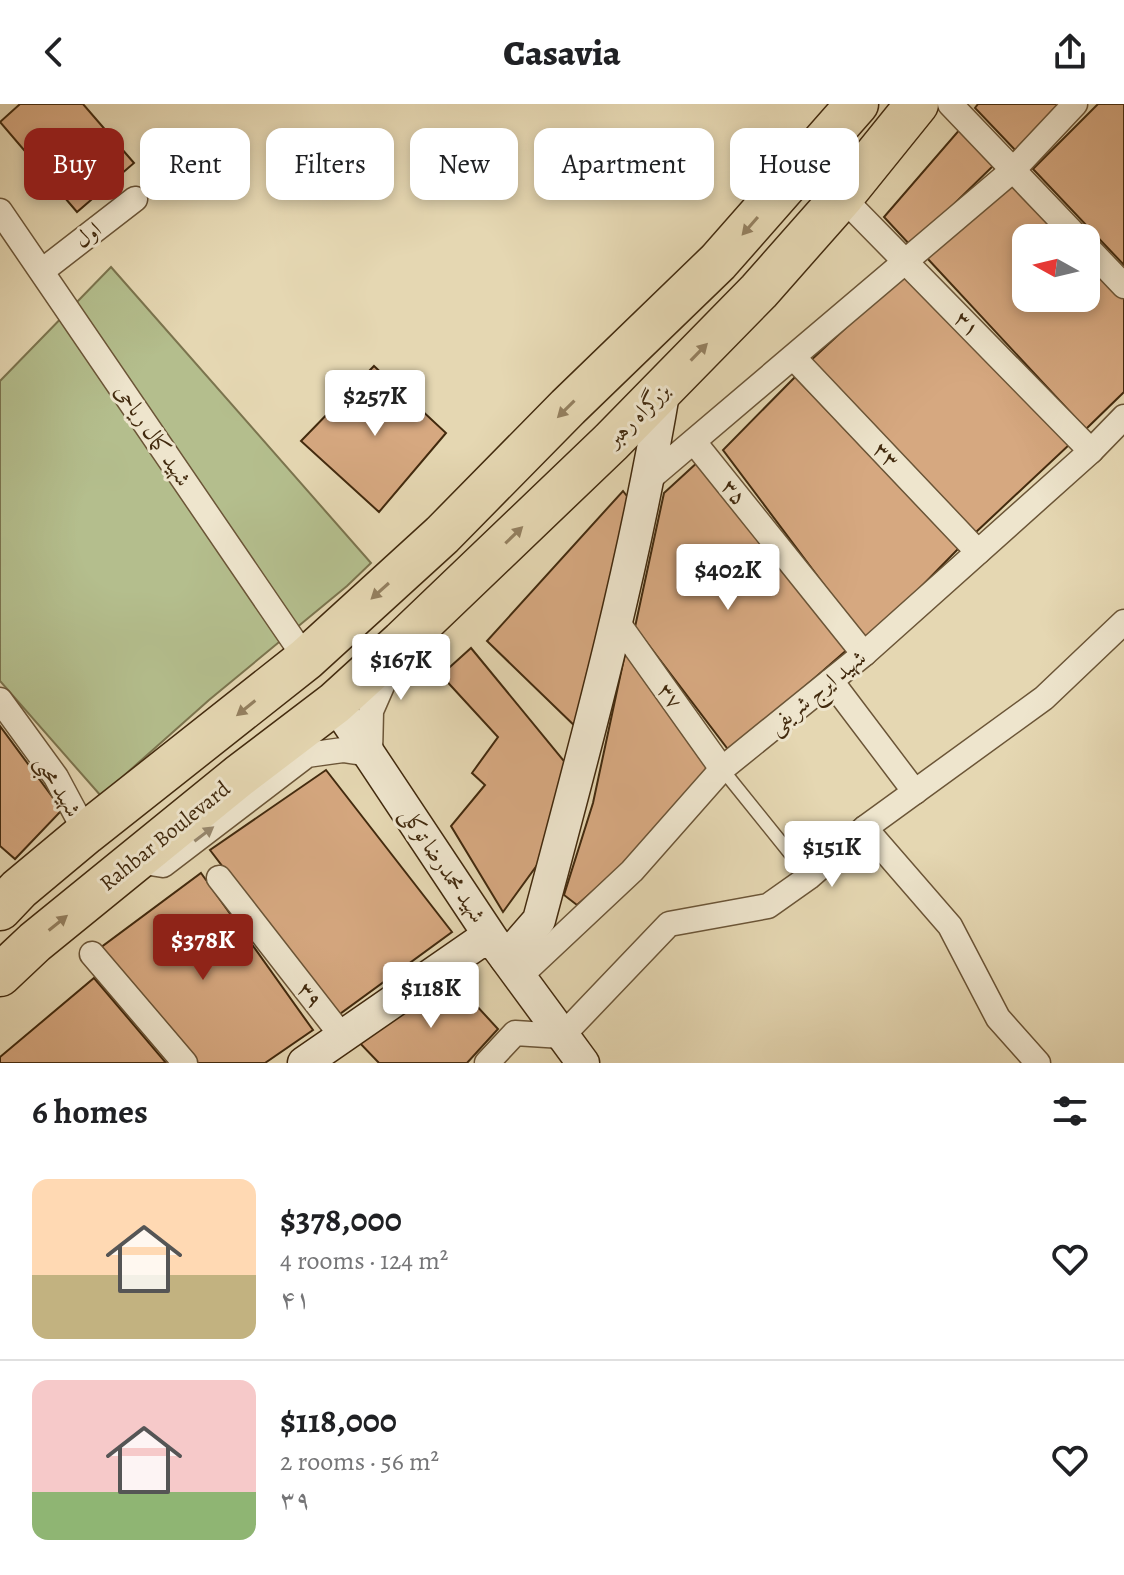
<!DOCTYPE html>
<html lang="en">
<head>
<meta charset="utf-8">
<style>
	:root { --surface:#fff; --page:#f6f6f6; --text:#202124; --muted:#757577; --line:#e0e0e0; --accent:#8f2418 }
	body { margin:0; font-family:Alegreya,Amiri,serif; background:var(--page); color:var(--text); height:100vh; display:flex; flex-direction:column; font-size:30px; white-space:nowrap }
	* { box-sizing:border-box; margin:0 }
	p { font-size:26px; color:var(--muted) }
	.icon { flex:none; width:44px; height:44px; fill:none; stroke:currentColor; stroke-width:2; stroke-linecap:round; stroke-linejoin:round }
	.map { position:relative; height:959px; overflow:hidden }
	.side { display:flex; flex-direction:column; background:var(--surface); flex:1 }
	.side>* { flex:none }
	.banner { position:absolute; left:24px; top:24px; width:1076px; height:72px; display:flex; gap:16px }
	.needle { width:52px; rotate:278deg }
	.controls { position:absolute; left:1012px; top:120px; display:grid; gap:16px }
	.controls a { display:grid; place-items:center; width:88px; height:88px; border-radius:16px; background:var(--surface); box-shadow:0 4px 12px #0003; font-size:40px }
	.price { position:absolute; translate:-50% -68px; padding:0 18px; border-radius:8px; background:#fff; color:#222; font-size:26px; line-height:52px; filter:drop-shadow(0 2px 4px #0008) }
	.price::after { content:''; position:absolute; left:50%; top:48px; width:24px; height:18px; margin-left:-12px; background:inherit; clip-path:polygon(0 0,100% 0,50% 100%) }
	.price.on { background:var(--accent); color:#fff }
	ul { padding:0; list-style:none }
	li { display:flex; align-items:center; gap:24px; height:200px; padding:0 32px }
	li+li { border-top:2px solid var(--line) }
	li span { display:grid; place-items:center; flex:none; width:224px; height:160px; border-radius:16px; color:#555 }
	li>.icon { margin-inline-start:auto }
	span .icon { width:96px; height:96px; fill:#fffc; stroke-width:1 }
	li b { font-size:34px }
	h2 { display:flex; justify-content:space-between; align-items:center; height:96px; padding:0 32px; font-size:34px }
	.pill { padding:0 28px; border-radius:16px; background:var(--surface); box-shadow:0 4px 12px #0003; font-size:28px; line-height:72px }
	.pill.on { background:var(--accent); color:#fff }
	header { display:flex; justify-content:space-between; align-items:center; height:104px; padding:0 32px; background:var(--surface); font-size:36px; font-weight:800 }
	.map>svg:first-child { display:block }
</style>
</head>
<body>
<header><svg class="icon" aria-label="back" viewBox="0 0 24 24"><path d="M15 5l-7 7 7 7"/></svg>Casavia<svg class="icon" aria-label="share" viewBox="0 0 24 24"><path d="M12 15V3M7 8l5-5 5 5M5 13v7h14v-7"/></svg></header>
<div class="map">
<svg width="1124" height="959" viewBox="0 0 1124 959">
	<rect width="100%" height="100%" fill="#e5d7b2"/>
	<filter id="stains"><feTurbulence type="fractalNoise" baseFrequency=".0025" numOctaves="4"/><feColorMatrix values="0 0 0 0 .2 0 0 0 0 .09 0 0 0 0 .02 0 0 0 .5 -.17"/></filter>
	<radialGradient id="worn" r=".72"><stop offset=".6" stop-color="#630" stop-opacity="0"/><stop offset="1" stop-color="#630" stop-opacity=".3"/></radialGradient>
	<polygon fill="#b4be8d" stroke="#7b744e" stroke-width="2" points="111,163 371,459 347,482 209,596 101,692 0,577 0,277"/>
	<g fill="#d6a880" stroke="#422a0e" stroke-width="2">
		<polygon points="20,0 83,0 134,59 77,108 0,18"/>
		<polygon points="978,0 1063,0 1017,48 975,4"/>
		<polygon points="1098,0 1124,0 1124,161 1033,65"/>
		<polygon points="961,24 994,61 911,142 884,113"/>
		<polygon points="1013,77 1068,134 1026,134 1026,194 1086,194 1086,152 1124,191 1124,288 1086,325 927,154"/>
		<polygon points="907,167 1070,340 975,429 808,259"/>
		<polygon points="374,262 446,329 379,408 301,337"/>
		<polygon points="795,273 959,444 867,538 723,346"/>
		<polygon points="700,356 849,544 730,648 635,523 664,389"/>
		<polygon points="623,387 633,400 580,627 487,537"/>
		<polygon points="471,544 568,662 548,746 503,808 451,722 485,681 472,669 498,633 441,571"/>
		<polygon points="626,545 711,664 642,744 577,801 564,791 593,699"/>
		<polygon points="0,622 62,706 15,755 0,742"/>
		<polygon points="326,666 452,828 337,912 210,746"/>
		<polygon points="201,769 313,926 265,959 185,959 92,850"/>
		<polygon points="94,874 166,959 0,959 0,953"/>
		<polygon points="451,874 498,925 467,959 379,959 355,934"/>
	</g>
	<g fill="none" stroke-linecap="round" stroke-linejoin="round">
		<g stroke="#6b5537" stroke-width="15">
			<polyline id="lane" points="722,665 809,773"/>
		</g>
		<g stroke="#6b5537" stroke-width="27">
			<g id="street">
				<polyline points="950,0 1078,134"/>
				<polyline points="842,93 1091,347"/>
				<polyline points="0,107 306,555"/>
				<polyline points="1086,142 1124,182"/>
				<polyline points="42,167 135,95"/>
				<polyline points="794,254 978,448"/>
				<polyline points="694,338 864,550"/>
				<polyline points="649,375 1013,66 1075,0"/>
				<polyline points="618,519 722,665"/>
				<polyline points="831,577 915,688"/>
				<polyline points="0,596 56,673 86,729"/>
				<polyline points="865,724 950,822 998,914 1038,959"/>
				<polyline points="144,758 163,761 307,651 343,646 370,650 371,607 392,559"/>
				<polyline points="219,774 342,932"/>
				<polyline points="92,850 185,959"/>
				<polyline points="519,873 632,767 722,665 864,550 1091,347 1124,313"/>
				<polyline points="487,959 515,929 562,932 669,820 768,802 809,773 865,724 1044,594 1124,518"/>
			</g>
		</g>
		<g stroke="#422a0e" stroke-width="35">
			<g id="secondary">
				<polyline points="335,599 494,838 583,959"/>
				<path d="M 506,854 L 539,816 C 586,640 634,464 664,284"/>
				<polyline points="304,959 479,838 494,838"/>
			</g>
		</g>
		<g stroke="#422a0e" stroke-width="45">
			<g id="highway">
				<polyline points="0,805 19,785 86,729 306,555 442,431 568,303 718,158 857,0"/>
				<polyline points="0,871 35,838 239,672 335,599 402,538 611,338 759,187 842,93 917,0"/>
			</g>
		</g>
		<use href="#lane" stroke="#eee5cd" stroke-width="12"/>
		<use href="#street" stroke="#eee5cd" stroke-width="24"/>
		<use href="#secondary" stroke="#eee5cd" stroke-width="32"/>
		<use href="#highway" stroke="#e5d7b2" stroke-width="42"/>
	</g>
	<defs><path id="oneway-solid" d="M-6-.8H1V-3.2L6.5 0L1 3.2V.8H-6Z" transform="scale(2)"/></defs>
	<g fill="#948060">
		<use href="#oneway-solid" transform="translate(750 122) rotate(131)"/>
		<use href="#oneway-solid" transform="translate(699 248) rotate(-46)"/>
		<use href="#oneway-solid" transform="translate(566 305) rotate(135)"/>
		<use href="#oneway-solid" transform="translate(514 431) rotate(-44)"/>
		<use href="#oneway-solid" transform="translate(380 487) rotate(138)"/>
		<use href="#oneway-solid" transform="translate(246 604) rotate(141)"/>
		<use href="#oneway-solid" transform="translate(58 819) rotate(-39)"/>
	</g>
	<use fill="#98886e" href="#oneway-solid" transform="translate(204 730) rotate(-37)"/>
	<g text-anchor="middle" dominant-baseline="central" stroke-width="6" stroke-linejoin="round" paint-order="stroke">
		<g font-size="22" fill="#422a0e" stroke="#eee5cd">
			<text transform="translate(88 131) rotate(-38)">اول</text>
			<text transform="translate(967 220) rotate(46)">۳۱</text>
			<text transform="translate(638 311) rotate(-45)">بزرگراه رهبر</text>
			<text transform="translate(153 331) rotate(56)">شهید کمال ریاحی</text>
			<text transform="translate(886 351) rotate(47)">۳۳</text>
			<text transform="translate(734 388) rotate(51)">۳۵</text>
			<text transform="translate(817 588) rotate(-39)">شهید ایرج شریفی</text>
			<text transform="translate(670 592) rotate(54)">۳۷</text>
			<text transform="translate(58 682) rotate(59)">شهید محبی</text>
			<text transform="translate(165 732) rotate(-39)">Rahbar Boulevard</text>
			<text transform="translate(443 761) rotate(56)">شهید محمدرضا توکلی</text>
			<text transform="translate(310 891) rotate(52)">۳۹</text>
		</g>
	</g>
	<rect width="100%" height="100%" filter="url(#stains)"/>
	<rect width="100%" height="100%" fill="url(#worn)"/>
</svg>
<div class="controls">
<a><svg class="needle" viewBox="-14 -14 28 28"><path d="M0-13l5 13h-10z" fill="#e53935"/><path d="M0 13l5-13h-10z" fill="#757577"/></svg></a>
</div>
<b class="price" style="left:375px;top:334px">$257K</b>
<b class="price" style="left:728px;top:508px">$402K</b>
<b class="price" style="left:401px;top:598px">$167K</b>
<b class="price" style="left:832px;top:785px">$151K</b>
<b class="price on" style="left:203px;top:878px">$378K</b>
<b class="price" style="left:431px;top:926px">$118K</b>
<div class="banner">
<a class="pill on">Buy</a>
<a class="pill">Rent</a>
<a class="pill">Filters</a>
<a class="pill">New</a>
<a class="pill">Apartment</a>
<a class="pill">House</a>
</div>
</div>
<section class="side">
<h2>6 homes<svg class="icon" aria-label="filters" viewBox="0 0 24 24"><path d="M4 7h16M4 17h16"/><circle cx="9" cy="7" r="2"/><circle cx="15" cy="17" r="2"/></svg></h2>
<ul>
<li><span style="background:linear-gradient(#ffd9b3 60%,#c2b280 0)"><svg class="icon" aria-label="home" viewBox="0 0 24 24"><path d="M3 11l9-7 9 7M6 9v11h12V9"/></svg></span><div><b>$378,000</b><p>4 rooms · 124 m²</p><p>۴۱</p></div><svg class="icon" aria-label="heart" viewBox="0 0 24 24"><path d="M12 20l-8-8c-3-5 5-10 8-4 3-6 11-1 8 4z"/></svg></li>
<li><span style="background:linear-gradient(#f6c9c9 70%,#8fb573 0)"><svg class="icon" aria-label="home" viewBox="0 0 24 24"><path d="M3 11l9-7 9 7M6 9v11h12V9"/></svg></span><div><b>$118,000</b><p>2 rooms · 56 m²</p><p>۳۹</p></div><svg class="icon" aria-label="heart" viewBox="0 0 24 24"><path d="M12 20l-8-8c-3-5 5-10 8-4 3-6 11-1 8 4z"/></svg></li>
</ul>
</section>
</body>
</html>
